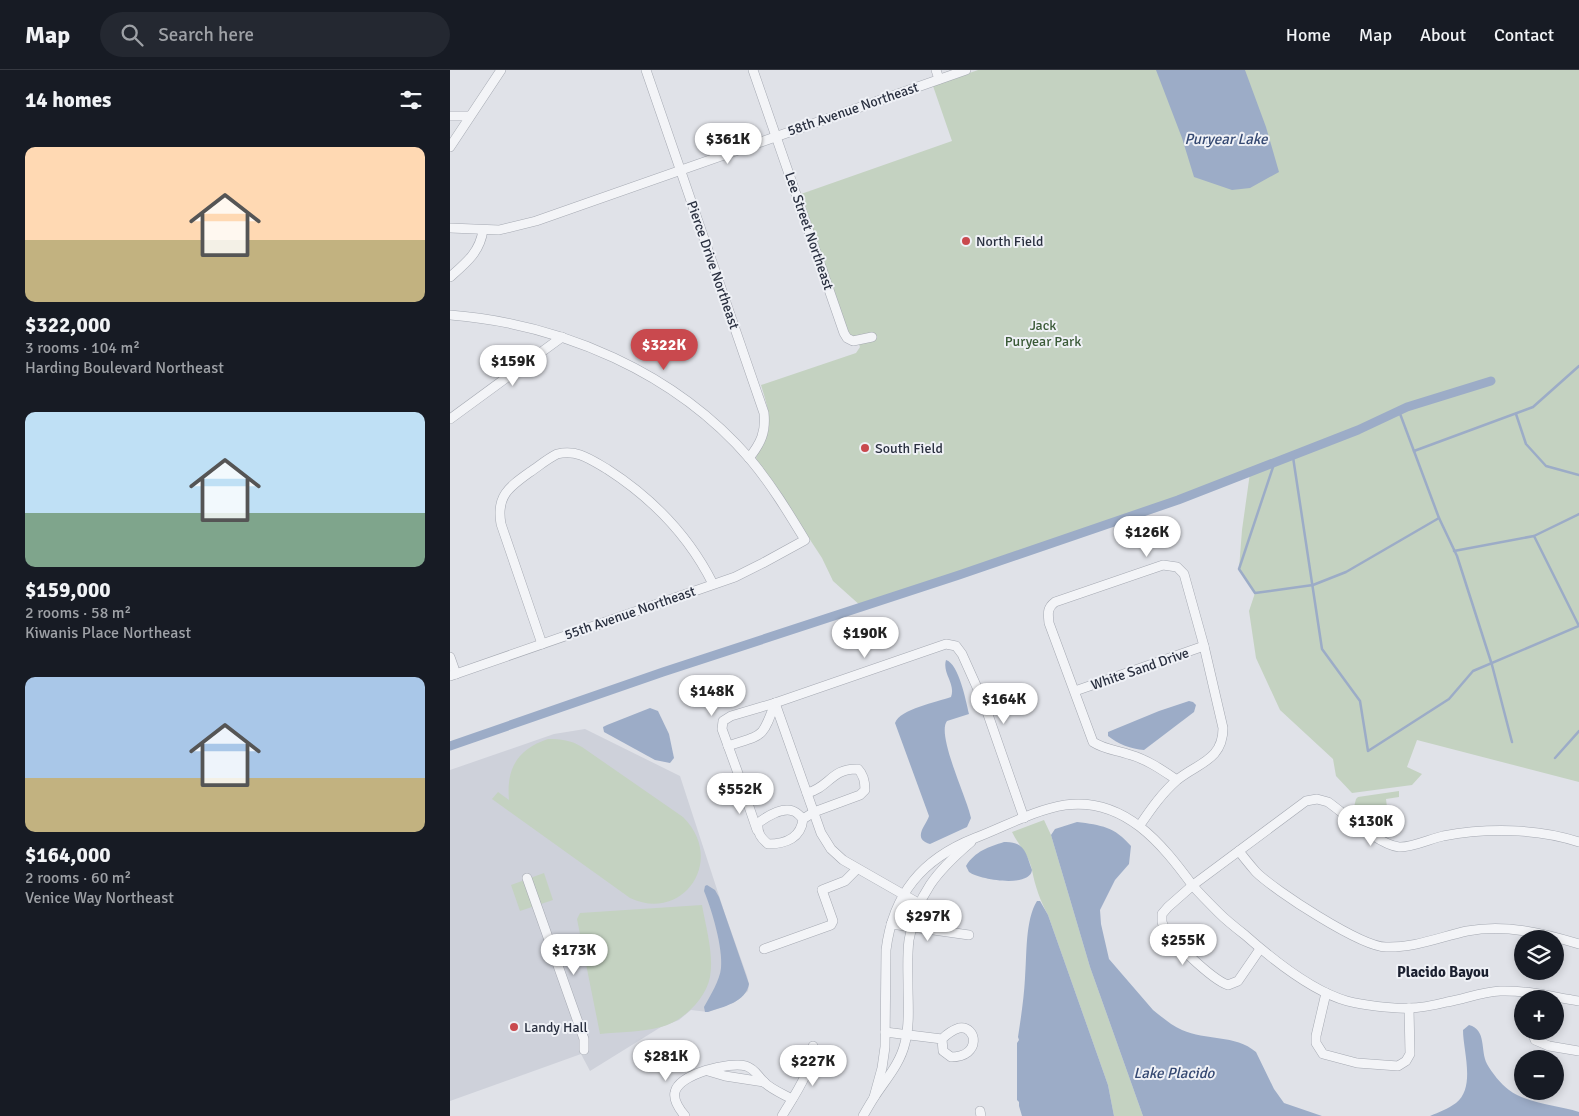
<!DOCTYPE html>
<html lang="en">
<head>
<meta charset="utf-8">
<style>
	:root { --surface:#171b24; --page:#242831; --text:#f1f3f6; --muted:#9ea1a6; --line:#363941; --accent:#c9494e }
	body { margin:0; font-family:Signika,sans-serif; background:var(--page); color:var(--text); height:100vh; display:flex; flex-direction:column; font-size:19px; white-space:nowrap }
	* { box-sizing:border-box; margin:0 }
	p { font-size:16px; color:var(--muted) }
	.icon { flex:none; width:28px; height:28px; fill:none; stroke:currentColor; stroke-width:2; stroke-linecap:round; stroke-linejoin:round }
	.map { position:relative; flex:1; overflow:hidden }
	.drawer { display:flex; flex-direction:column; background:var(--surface); width:450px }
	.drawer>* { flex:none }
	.buttons { position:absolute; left:1064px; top:860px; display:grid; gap:10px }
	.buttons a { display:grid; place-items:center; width:50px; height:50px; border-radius:50%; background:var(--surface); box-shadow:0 2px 8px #0003; font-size:25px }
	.price { position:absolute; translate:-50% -42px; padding:0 11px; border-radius:18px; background:#fff; color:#222; font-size:16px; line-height:32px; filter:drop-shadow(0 1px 2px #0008) }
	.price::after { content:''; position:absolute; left:50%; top:30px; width:15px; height:11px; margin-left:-8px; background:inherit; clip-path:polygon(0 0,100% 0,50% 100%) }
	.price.selected { background:var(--accent); color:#fff }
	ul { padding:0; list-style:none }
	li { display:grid; align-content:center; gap:10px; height:265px; padding:0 25px }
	li span { display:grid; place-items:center; height:155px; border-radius:10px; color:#555 }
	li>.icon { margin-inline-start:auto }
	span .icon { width:90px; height:90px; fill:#fffc; stroke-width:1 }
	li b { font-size:21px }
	h2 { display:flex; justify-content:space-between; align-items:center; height:60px; padding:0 25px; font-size:21px }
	header { display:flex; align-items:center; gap:30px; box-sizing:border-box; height:70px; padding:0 25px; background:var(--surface); border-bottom:1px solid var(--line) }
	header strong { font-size:24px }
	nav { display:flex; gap:28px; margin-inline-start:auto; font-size:18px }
	.search { width:350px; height:45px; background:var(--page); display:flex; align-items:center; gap:12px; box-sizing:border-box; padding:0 18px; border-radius:28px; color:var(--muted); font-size:19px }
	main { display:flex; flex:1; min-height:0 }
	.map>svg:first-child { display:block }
</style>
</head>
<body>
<header>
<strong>Map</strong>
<div class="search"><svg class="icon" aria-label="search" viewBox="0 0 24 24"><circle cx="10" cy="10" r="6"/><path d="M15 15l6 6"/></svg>Search here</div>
<nav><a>Home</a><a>Map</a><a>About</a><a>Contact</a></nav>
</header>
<main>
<section class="drawer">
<h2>14 homes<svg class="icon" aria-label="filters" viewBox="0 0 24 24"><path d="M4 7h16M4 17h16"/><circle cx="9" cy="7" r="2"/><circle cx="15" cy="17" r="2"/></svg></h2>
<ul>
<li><span style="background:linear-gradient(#ffd9b3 60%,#c2b280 0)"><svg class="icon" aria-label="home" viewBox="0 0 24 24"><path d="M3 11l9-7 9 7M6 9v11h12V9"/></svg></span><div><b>$322,000</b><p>3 rooms · 104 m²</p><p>Harding Boulevard Northeast</p></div></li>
<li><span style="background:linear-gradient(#bfe0f5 65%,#7fa58c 0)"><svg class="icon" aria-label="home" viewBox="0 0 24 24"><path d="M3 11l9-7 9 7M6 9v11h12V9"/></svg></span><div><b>$159,000</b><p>2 rooms · 58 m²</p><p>Kiwanis Place Northeast</p></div></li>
<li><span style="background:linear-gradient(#a9c7e8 65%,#c2b280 0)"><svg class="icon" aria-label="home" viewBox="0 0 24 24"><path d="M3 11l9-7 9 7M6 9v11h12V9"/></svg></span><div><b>$164,000</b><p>2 rooms · 60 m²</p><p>Venice Way Northeast</p></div></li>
</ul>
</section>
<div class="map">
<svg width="1129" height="1046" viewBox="0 0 1129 1046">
	<rect width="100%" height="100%" fill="#e0e2e8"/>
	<polygon fill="#ced1da" points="135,659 230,706 275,844 297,906 299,914 298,921 285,932 267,939 258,942 241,940 229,950 211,957 140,1001 131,984 0,1031 0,700 104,664"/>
	<g fill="#c4d2c1">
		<path d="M 528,0 L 1129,0 L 1129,712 L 967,670 L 957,697 L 972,704 L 962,715 L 902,723 L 886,706 L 883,689 L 830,640 L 806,588 L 799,541 L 805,523 L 789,499 L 792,460 L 800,403 L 728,430 L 412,537 L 383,511 L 372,488 L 330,424 L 306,390 C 306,383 311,379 314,373 C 324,353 317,335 311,315 L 406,283 L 410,277 L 406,267 L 400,265 L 398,262 L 351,124 L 502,71 L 483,16 Z"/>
		<path d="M 98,669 C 111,669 121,670 132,677 L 233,747 C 277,791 232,853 180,828 L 42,729 L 48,722 L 59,730 C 56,698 68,679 98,669 Z"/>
		<polygon points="949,721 949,727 936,729 939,754 925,756 903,741 906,729 908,727"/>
		<path d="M 594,750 L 601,765 L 640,897 L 693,1046 L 664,1046 L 658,1015 L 598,845 C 590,830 585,816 582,800 C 579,785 568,775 562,762 Z"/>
		<polygon points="94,803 103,830 70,841 61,815"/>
		<path d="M 252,835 C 256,858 264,884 260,907 C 256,929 232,952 211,957 C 191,962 170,962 150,964 L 127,849 L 130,843 Z"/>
	</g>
	<g fill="#9cacc7">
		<polygon points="706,0 795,0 816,57 829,102 800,118 782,120 744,107 732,68"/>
		<path d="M 496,590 C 509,594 516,631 519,644 L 497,651 C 486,665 518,730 521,748 L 517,757 L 480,774 C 461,769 477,754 479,746 L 445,653 C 450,639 487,632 501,627 C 506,614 492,603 496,590 Z"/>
		<path d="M 739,631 L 743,632 L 746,635 L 744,642 L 694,680 C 681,679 668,674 658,666 L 658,662 L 709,641 Z"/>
		<polygon points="200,638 208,641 219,664 224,688 220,693 205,690 154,662 153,657 157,655"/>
		<path d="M 627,752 C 651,755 665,757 681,776 L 679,794 L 665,810 L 650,840 L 651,854 L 659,889 L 703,940 C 712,947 722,956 732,960 C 756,971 785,964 806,982 L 824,1019 L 834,1033 L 872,1046 L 693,1046 L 640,897 L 601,765 L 605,759 Z"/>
		<path d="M 554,772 C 575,771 576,784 582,800 C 580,818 530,810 519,802 L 516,796 C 525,781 539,777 554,772 Z"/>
		<path d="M 257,815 L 265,820 L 269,827 L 299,914 C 296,932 273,937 258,942 L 255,942 L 254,937 C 260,926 270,910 271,898 C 273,878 262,840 254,821 L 255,816 Z"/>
		<path d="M 587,831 L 590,831 L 598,845 L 658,1015 L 664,1046 L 572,1046 L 569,1036 L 569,1032 L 567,1030 L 567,973 L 569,970 L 568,967 C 571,947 574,928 575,908 C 577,885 575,850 587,831 Z"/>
		<path d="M 1019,955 C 1037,960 1030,980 1037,994 C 1042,1003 1051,1014 1059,1020 C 1078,1034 1107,1035 1129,1042 L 1129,1046 L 980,1046 C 989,1042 998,1039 1006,1033 C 1026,1017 1013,981 1013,960 Z"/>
	</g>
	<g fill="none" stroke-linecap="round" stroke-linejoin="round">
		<g stroke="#9cacc7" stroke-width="2.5">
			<polyline points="949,341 989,448 1007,486 1042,595 1062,672"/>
			<polyline points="1066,344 1076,374 1096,396 1129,405"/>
			<polyline points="964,381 1083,337 1129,296"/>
			<polyline points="843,387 872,579 910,631 918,681 999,629 1023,601 1129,556 1084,466"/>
			<polyline points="824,394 789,499 805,523 863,515 896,502 989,448"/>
			<polyline points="1004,481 1084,466 1129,444"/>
			<polyline points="1105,688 1129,661"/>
		</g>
		<polyline stroke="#9cacc7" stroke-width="9" points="0,676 213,602 509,505 728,430 908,360 957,337 1041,311"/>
		<g stroke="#a5a9b2" stroke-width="10">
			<g id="minor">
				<path d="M 196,0 L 314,343 C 316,362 311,373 299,388"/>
				<polyline points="303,0 394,263 397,268 403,271 422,267"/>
				<polyline points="486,0 489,9"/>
				<polyline points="0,46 19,46"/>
				<polyline points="0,77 51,0"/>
				<polyline points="0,158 49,160 86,151 516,0"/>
				<path d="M 0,207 C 16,193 30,182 33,160"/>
				<path d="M 0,245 C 112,254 225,302 300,389 C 321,414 338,442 355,470 L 313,493 L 285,507 L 0,606"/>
				<polyline points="0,349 112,267"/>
				<path d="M 92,574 L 51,454 C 46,426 59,417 80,402 C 89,396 97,389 107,384 C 127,379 140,389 157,399 C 202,428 239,466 263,514"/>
				<polyline points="0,587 6,604"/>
				<polyline points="625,621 754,576"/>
				<polyline points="325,633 371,763 381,779 393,790 470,834"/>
				<path d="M 278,676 C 314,664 312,669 325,633"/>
				<polyline points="289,706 272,659 273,651 281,646 325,633 496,574 506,576 512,584 534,633 574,748"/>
				<polyline points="294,722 307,760"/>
				<path d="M 353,749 C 350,746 347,742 343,741 C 332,737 316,747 308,753 C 307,763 311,768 318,774 C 336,774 351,768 353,749 L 364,742 L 410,725 L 415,720 C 415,712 414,705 408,699 C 381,698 379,718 357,723"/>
				<path d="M 690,755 C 701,739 712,723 727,710 C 748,693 773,690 773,658 L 754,576 L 734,504 L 727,497 L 713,495 L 605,532 C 597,538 598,543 599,553 L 643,672 C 655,680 668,680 681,685 C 698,690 712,700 727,710"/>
				<path d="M 789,781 C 794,788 800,795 806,802 C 824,820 911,877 936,877 C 964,878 990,867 1017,861 C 1056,854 1092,863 1129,874"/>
				<polyline points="77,808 134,969 134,980"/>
				<polyline points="441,854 519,865"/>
				<polyline points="314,879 381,855 383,851 372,820 395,811 407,799"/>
				<path d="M 810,879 L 788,911 L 778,915 C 763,910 716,867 712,852 C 712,849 712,846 712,844 L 718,837 L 743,815 L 856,731 L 867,729 L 878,732 C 895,744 929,775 949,777 C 961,778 980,769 993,766 C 1036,758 1087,758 1129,772"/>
				<polyline points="876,923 866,966 866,973 873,984 907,993 948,996 956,991 960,984 959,938"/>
				<polyline points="1082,961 1085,970 1099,976 1129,981"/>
				<path d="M 435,962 L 492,969 C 496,965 503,960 509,958 C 527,955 532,987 501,987 L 493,981 L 492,969"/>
				<polyline points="258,1001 275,1006 314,1012"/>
				<path d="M 424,1027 L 432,998 L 435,977 L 436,880 C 443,824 472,789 525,768 C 554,757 584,740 615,735 C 675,727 712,774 743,816 C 751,825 761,835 769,843 C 777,851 786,858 795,865 C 822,889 861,921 897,931 C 912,935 943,939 959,938 C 971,938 985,935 997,932 C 1015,929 1031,922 1050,921 C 1077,920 1103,927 1129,931"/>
				<polyline points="530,1041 531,1046"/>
				<path d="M 235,1046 C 230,1040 223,1030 225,1022 C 229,1004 280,991 296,996 C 305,999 307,1005 313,1011 C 320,1019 333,1024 342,1029"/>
				<path d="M 332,1046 C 345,1024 361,1003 363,976"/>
				<path d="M 413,1046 C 417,1039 421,1032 425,1026 C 436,1009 450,994 455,973 C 460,955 458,934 458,916 C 458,901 457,885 459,870 C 467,824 487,801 521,772"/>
			</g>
		</g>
		<use href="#minor" stroke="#f3f4f7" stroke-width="9"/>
	</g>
	<g fill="#c9494e" stroke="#eff1f6" stroke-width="2">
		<circle cx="516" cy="171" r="5"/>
		<circle cx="415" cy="378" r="5"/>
		<circle cx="64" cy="957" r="5"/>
	</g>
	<g text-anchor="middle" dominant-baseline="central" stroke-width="4" stroke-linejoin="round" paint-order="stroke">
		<g font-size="14" fill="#292f3f" stroke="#eff1f6">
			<text transform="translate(403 39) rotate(-19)">58th Avenue Northeast</text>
			<text transform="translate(359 161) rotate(71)">Lee Street Northeast</text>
			<text transform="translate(263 195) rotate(71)">Pierce Drive Northeast</text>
			<text transform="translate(180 543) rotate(-19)">55th Avenue Northeast</text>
			<text transform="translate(690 599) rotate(-19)">White Sand Drive</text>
		</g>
		<g font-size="14" fill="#292f3f" stroke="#eff1f6" text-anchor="start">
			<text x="526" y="171">North Field</text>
			<text x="425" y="378">South Field</text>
			<text x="74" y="957">Landy Hall</text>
		</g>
		<g font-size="14" fill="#3a5a37" stroke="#eff1f6">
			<text x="593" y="255">Jack<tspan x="593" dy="16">Puryear Park</tspan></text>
		</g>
		<g font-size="15" font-style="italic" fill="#354972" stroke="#eff1f6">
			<text x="776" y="69">Puryear Lake</text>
			<text x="724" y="1003">Lake Placido</text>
		</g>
		<g font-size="15" font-weight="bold" fill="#1b2030" stroke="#eff1f6">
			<text x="993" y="902">Placido Bayou</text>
		</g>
	</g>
</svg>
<div class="buttons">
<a><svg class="icon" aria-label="layers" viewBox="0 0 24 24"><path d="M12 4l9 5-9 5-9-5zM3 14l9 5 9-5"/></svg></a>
<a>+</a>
<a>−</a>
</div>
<b class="price" style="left:278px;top:95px">$361K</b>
<b class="price selected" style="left:214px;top:301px">$322K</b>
<b class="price" style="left:63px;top:317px">$159K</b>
<b class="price" style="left:697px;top:488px">$126K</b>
<b class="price" style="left:415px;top:589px">$190K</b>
<b class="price" style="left:262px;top:647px">$148K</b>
<b class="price" style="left:554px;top:655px">$164K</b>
<b class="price" style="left:290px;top:745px">$552K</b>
<b class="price" style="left:921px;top:777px">$130K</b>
<b class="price" style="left:478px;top:872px">$297K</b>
<b class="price" style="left:733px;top:896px">$255K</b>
<b class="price" style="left:124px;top:906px">$173K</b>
<b class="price" style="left:216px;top:1012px">$281K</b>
<b class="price" style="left:363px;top:1017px">$227K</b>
</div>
</main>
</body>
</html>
